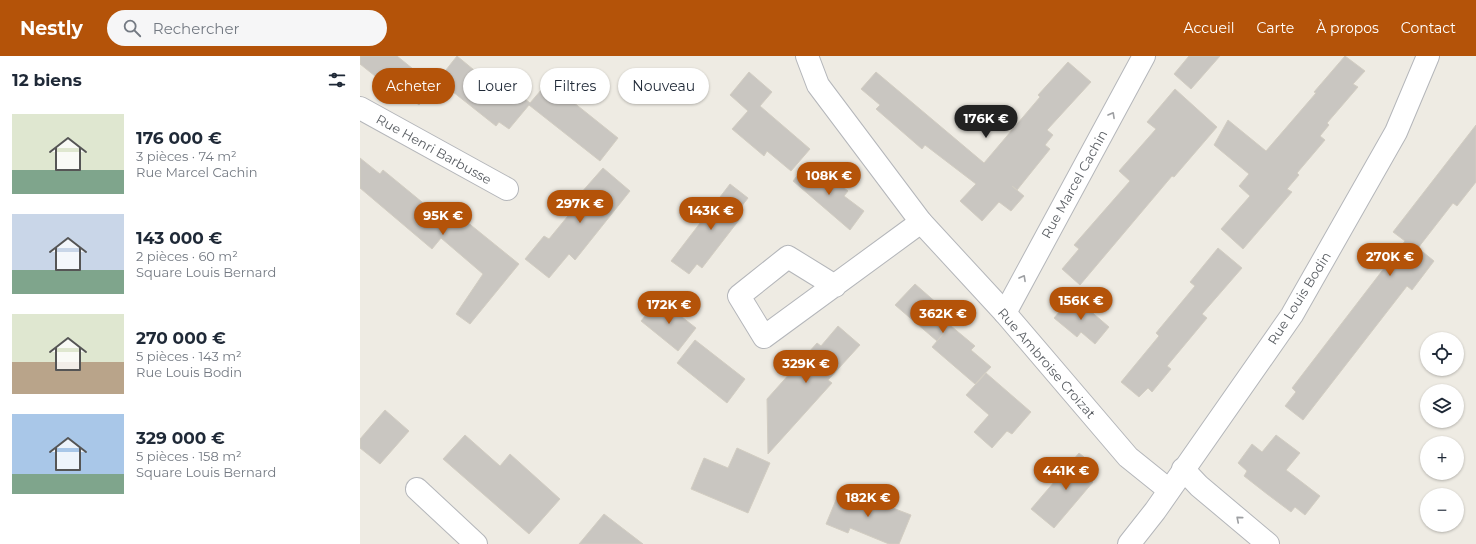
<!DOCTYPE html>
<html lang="fr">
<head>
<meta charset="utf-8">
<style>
	:root { --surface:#fff; --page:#f6f6f7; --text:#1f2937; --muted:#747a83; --accent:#b45309 }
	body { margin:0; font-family:Montserrat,sans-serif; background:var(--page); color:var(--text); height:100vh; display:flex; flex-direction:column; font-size:15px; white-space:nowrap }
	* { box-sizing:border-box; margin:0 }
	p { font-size:13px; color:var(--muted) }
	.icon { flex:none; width:22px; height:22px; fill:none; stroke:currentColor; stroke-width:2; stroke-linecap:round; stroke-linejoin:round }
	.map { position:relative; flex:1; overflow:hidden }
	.details { display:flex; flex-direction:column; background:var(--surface); width:360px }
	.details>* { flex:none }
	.banner { position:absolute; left:12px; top:12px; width:380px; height:36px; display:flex; gap:8px }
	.controls { position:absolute; left:1060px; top:276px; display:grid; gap:8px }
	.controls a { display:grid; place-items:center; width:44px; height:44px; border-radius:50%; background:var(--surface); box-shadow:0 1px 3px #0004; font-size:20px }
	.price { position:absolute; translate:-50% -34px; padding:0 9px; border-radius:14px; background:var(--accent); color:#fff; font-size:13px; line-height:26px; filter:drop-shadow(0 1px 2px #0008) }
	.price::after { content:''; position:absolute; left:50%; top:24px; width:12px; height:9px; margin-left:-6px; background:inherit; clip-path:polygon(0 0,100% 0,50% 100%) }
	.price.active { background:#222; color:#fff }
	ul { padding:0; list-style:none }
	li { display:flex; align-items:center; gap:12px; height:100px; padding:0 12px }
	li span { display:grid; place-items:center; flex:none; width:112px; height:80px; border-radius:0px; color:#555 }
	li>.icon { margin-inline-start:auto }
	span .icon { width:48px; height:48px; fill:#fffc; stroke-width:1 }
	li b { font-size:17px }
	h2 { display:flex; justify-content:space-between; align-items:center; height:48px; padding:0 12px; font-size:17px }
	.tag { padding:0 14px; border-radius:18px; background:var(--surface); box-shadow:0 1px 3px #0004; font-size:14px; line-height:36px }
	.tag.active { background:var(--accent); color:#fff }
	header { display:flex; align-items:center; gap:24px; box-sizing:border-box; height:56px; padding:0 20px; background:var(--accent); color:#fff }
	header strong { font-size:19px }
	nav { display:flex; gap:22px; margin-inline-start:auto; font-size:14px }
	.search { width:280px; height:36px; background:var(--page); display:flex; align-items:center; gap:10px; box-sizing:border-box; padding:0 14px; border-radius:22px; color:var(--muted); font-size:15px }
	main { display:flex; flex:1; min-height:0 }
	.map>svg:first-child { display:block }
</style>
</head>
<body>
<header>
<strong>Nestly</strong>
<div class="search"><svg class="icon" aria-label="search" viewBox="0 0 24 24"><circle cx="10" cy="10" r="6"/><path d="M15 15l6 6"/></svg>Rechercher</div>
<nav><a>Accueil</a><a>Carte</a><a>À propos</a><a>Contact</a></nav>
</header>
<main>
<section class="details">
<h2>12 biens<svg class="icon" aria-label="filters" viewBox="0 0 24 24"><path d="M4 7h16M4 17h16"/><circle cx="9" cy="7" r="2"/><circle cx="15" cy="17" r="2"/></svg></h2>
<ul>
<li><span style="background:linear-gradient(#dfe7d0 70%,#7fa58c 0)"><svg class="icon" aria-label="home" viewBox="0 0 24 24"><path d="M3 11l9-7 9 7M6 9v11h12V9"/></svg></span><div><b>176 000 €</b><p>3 pièces · 74 m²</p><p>Rue Marcel Cachin</p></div></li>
<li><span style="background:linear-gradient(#c9d6e8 70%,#7fa58c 0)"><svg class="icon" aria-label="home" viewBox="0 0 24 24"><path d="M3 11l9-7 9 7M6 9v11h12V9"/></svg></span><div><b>143 000 €</b><p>2 pièces · 60 m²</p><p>Square Louis Bernard</p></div></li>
<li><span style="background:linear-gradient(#dfe7d0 60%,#b9a48a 0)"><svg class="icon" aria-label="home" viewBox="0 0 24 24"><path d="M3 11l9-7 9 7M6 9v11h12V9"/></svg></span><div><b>270 000 €</b><p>5 pièces · 143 m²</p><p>Rue Louis Bodin</p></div></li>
<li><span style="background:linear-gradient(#a9c7e8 75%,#7fa58c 0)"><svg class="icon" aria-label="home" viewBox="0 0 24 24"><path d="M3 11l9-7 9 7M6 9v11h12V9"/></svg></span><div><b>329 000 €</b><p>5 pièces · 158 m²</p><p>Square Louis Bernard</p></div></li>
</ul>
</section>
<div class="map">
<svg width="1116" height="488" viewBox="0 0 1116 488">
	<rect width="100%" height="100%" fill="#eeebe3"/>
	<g fill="#c9c6c1" stroke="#d2cdc2">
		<polygon points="0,0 37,0 74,30 59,49 48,40 45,44 0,8"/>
		<polygon points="97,0 131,28 137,20 170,47 188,26 258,82 240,105 169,49 149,73 139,66 136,70 78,24"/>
		<polygon points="829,0 860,0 831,33 814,18"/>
		<polygon points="985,0 1005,15 993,28 998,31 967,67 969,69 960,80 965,84 937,117 939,119 927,133 932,136 883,193 861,173 890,140 879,130 889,118 854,89 868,64 906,95 956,37 954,36"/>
		<polygon points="708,6 731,26 687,74 693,79 685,89 690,93 657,134 652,130 664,140 651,155 639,146 622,165 600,145 616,128 565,89 562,93 516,53 520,49 501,33 516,16 624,107 680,41 678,39"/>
		<polygon points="389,16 412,36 400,50 450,93 431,115 407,95 404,100 372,73 388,55 370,39"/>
		<polygon points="815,33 857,71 814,121 812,120 720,229 702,213 719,193 714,189 770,125 759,115 796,73 787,66"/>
		<polygon points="1116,69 1116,126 1097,150 1093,147 1058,192 1074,205 1052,234 1047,230 943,364 925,350 936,336 932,332 1045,185 1033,176"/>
		<polygon points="0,102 20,118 23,114 68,151 72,146 92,162 96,157 159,208 110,268 96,258 123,218 81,182 72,193 0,132"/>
		<polygon points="445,110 459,121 463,116 488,135 484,140 504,155 490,174 433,125"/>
		<polygon points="243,112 270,135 215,204 209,198 189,222 165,203 184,180 189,183 217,149 213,146"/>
		<polygon points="370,128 388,142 374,160 379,164 342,212 337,208 329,218 311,205"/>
		<polygon points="858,192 882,212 842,258 847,262 807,310 811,313 792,336 788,332 779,341 761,326 799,280 796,277 835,230 830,226"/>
		<polygon points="555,228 579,249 576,252 594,267 591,270 615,290 611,294 631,311 615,328 572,291 584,277 577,285 535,249"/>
		<polygon points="713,240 749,271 735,288 721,276 717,281 694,262"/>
		<polygon points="299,243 336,272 318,295 281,265"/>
		<polygon points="478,270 500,289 468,324 472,327 408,398 407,343 457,287 461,290"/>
		<polygon points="335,284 385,323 367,347 317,307"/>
		<polygon points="626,317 671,356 652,378 647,375 632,392 614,376 629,359 606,339"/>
		<polygon points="25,354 49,375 20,408 0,392 0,383"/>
		<polygon points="105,379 140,410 150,398 200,443 169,478 83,403"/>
		<polygon points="916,379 940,397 926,414 960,440 945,459 935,451 931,456 907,438 884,420 887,415 878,407 892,388 902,396"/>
		<polygon points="377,392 410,407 388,457 331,433 344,402 368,412"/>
		<polygon points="719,397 739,413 730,424 733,426 694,472 671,453"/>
		<polygon points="481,432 551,459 539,488 529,488 490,472 488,477 466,468"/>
		<polygon points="244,458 283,488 219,488"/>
	</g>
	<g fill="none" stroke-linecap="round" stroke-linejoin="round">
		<g stroke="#b4b6ba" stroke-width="24">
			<g id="street">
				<polyline points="447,0 458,29 561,166 645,257 768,401 809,434"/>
				<polyline points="0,52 147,133"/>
				<polyline points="475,230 428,201 379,240 404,281 561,166"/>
				<polyline points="645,257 784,0"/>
				<polyline points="823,413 839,430 908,488"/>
				<polyline points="57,433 116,488"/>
				<polyline points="769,488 795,455 932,259 1036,76 1068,0"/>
			</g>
		</g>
		<use href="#street" stroke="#fff" stroke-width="22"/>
	</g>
	<defs><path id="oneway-chevron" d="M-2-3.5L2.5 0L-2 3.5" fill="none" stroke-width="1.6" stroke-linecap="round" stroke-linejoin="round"/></defs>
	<g stroke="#9d9fa2">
		<use href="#oneway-chevron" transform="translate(752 59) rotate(-61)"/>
		<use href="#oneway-chevron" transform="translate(663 222) rotate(-61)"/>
		<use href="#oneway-chevron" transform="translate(879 463) rotate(-140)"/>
	</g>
	<g text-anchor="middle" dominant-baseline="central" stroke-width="3" stroke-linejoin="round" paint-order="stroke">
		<g font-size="13" fill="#5b5f64" stroke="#fff">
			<text transform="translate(74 93) rotate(29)">Rue Henri Barbusse</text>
			<text transform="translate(714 128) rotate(-61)">Rue Marcel Cachin</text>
			<text transform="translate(939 242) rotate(-58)">Rue Louis Bodin</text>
			<text transform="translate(687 307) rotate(49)">Rue Ambroise Croizat</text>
		</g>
	</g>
</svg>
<div class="controls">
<a><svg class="icon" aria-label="locate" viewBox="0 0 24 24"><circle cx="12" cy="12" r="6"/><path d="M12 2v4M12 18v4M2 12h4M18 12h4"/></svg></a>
<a><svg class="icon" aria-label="layers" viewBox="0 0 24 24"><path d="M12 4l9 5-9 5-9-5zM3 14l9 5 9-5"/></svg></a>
<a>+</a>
<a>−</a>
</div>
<b class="price active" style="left:626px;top:83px">176K €</b>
<b class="price" style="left:469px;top:140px">108K €</b>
<b class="price" style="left:220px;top:168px">297K €</b>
<b class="price" style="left:351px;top:175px">143K €</b>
<b class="price" style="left:83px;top:180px">95K €</b>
<b class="price" style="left:1030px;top:221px">270K €</b>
<b class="price" style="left:721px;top:265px">156K €</b>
<b class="price" style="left:309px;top:269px">172K €</b>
<b class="price" style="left:583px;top:278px">362K €</b>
<b class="price" style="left:446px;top:328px">329K €</b>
<b class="price" style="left:706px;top:435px">441K €</b>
<b class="price" style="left:508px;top:462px">182K €</b>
<div class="banner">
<a class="tag active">Acheter</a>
<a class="tag">Louer</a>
<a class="tag">Filtres</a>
<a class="tag">Nouveau</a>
</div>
</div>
</main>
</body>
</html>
